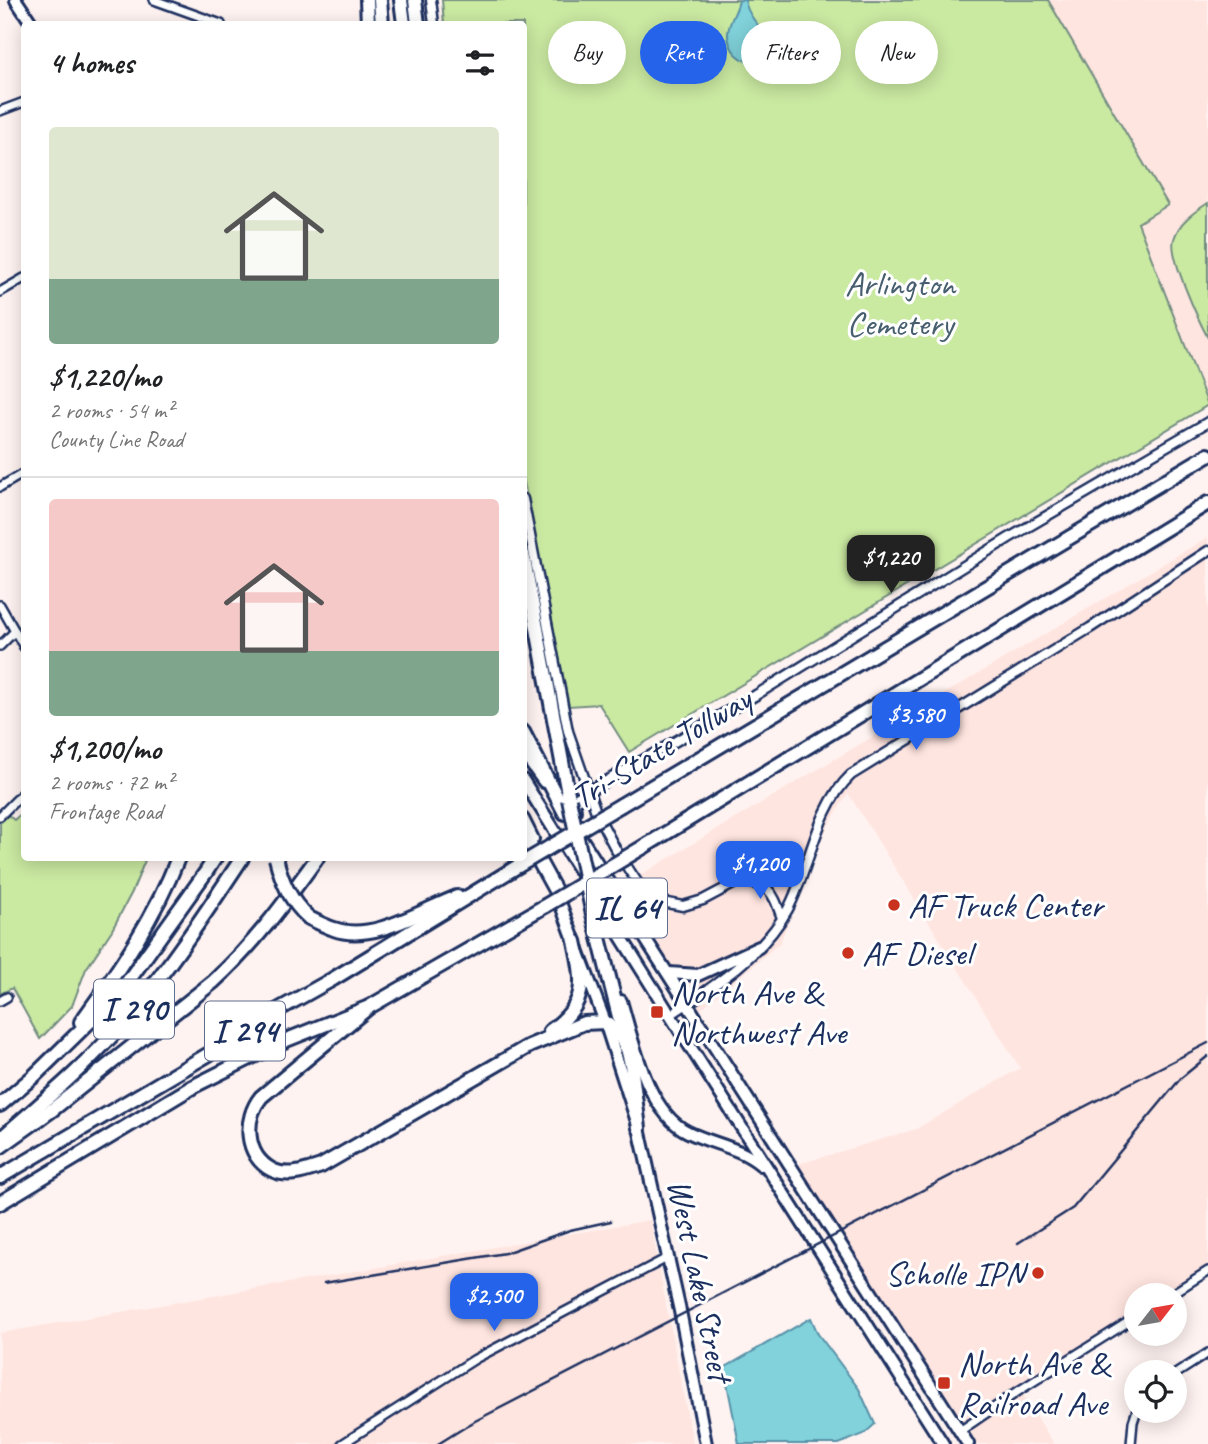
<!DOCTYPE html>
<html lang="en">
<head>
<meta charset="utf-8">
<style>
	:root { --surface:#fff; --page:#f2f2f2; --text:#202124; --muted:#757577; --line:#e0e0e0; --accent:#2563eb }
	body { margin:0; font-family:Caveat,sans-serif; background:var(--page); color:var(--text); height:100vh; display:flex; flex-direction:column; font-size:26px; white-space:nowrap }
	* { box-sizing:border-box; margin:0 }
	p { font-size:23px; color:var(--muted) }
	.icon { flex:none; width:38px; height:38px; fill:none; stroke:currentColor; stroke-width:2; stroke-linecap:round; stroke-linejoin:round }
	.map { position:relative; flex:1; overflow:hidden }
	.details { position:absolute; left:21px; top:21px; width:506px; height:840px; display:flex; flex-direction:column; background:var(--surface); border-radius:7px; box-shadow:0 4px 18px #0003 }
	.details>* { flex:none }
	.guide { position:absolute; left:548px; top:21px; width:555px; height:63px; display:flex; gap:14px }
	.needle { width:46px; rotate:59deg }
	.controls { position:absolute; left:1124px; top:1283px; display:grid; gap:14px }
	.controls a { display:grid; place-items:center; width:63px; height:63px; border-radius:50%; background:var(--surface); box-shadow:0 4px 18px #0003; font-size:35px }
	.price { position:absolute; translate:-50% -60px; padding:0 16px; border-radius:14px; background:var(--accent); color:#fff; font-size:23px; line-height:46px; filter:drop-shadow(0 2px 4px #0008) }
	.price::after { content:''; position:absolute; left:50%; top:42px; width:21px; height:16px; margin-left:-10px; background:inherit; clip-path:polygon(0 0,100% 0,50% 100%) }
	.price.current { background:#222; color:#fff }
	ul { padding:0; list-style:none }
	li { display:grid; align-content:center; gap:14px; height:371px; padding:0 28px }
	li+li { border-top:2px solid var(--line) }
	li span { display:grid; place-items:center; height:217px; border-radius:7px; color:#555 }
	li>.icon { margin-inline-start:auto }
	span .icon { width:126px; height:126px; fill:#fffc; stroke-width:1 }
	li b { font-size:30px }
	h2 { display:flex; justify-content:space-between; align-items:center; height:84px; padding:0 28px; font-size:30px }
	.pill { padding:0 24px; border-radius:32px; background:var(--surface); box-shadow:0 4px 18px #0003; font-size:24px; line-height:63px }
	.pill.current { background:var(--accent); color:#fff }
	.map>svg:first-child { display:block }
</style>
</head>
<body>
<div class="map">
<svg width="1208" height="1444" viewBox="0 0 1208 1444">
	<rect width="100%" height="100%" fill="#fff3f1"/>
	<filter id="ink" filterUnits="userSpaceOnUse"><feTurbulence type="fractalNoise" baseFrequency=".0143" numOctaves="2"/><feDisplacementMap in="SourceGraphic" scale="14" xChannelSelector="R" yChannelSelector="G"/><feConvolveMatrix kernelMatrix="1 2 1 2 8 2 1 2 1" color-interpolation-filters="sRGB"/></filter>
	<g filter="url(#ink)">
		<g fill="#ffe5e0">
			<polygon points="1048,0 1208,0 1208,405 1138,223 1168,205"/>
			<polygon points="1208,537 1208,1271 1170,1295 1136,1295 1136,1317 1020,1390 1054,1444 968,1444 792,1166 916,1129 1020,1068 848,793 822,837 780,943 695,1014 615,890"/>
			<polygon points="650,1220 693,1444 0,1444 0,1333"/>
		</g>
		<g fill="#cae9a1" stroke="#728c80" stroke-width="2">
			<polygon points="442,0 1048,0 1168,205 1138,223 1208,405 629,752 599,704 569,706 523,477 523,24 444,24"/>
			<path d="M 1208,203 L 1208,338 C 1199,321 1168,255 1174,239 C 1179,222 1194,212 1208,203 Z"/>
			<polygon points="24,811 24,858 146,858 132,892 112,930 86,969 72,1006 40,1039 12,988 0,994 0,823 8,815 14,820"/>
		</g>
		<g fill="#81d2da" stroke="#5891a8" stroke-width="2">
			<path d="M 739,0 L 745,0 C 746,8 749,13 754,20 C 772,47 805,21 829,40 L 830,47 C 810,71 732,79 728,36 C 727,23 737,13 739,0 Z"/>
			<polygon points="811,1318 818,1334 859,1389 875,1424 864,1434 839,1444 739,1444 724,1368"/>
		</g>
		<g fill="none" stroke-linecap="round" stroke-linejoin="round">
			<g stroke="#1b2f5e" stroke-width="12">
				<g id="minor">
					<polyline points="154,0 221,24"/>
					<polyline points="0,111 24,102"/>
					<polyline points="0,292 24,278"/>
					<polyline points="0,487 24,473"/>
					<polyline points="0,605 24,647"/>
					<polyline points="0,646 15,631"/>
					<polyline points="0,816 24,792"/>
					<polyline points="0,1001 7,997"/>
					<polyline points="1170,1295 1208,1271"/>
					<polyline points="1174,1375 1208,1353"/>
					<polyline points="960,1431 1020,1390 1136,1317"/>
					<polyline points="342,1444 475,1359 667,1258"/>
					<polyline points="1131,1444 1133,1422 1137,1410"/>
				</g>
			</g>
			<g stroke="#1b2f5e" stroke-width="13">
				<g id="tertiary">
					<polyline points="431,0 434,24"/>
					<polyline points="523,499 568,731 596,812 616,850 639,885 662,902 683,906 703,900 754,873 805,866"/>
					<polyline points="589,791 756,695 1009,538 1208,422"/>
					<path d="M 741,881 C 771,885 772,891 782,918"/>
					<path d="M 670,1015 C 713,987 762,956 788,909 C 810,868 816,808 851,775 L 1090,628 L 1208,551"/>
				</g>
			</g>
			<g stroke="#1b2f5e" stroke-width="16">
				<g id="primary">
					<polyline points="16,0 32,24"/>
					<polyline points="523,753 544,782"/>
					<polyline points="523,780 670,1015 943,1444"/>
					<polyline points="575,811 574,801 589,791"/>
					<polyline points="523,819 533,839"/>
					<polyline points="576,830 968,1444"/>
					<polyline points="556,892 605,1022 639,1128 680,1311 706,1444"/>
					<polyline points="669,973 698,975 759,947"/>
					<path d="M 621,1001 C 633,1041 647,1112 688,1132 C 712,1144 740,1147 761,1165"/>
				</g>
			</g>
			<g stroke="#1b2f5e" stroke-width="18">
				<g id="motorway">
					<polyline points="367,0 368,24"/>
					<polyline points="380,0 382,24"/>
					<polyline points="401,0 404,24"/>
					<polyline points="415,0 418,24"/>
					<polyline points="523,554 569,799"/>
					<polyline points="523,732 565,813"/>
					<polyline points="621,805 1208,455"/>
					<polyline points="523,832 557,894"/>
					<polyline points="645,846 1208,503"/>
					<polyline points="592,910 631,1064 639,1128"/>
					<path d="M 309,918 C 317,922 325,926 334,929 C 372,943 421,911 457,897"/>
					<path d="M 369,1007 L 261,1097 C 244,1118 244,1155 272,1170 C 288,1178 306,1171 321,1166 L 529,1046 L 584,1023 L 605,1022 L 619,1034 L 626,1047"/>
					<path d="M 81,1022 C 119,970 155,917 178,858"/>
					<path d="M 550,1031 C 588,1004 584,983 575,941"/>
					<polyline points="0,1105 34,1076 121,991 206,872 215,858"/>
					<path d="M 6,1134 C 46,1099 88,1064 123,1023 C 167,971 205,914 242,858"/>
					<path d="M 0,1147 L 52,1110 L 213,982 C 254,945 285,902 317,858"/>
					<polyline points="0,1177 209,1054 276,1011 333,979 518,866"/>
					<polyline points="0,1203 194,1086 284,1041 369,1007 545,906"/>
				</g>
			</g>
			<use href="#minor" stroke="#fff" stroke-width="7"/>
			<use href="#tertiary" stroke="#fff" stroke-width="8"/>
			<use href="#primary" stroke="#fff" stroke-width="10"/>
			<use href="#motorway" stroke="#fff" stroke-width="12"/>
			<g stroke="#1b2f5e" stroke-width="2.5">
				<polyline points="1018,1243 1073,1208 1181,1078 1208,1056"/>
				<polyline points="324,1283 505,1253 570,1230 611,1221"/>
				<polyline points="438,1444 475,1421 1208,1043"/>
			</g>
			<g stroke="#1b2f5e" stroke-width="18" stroke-linecap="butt">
				<g id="motorway-bridge">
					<polyline points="569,799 592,910"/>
					<path d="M 276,858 C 282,882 290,901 309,918"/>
					<polyline points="518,866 621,805"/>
					<polyline points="545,906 645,846"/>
				</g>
			</g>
			<use href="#motorway-bridge" stroke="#fff" stroke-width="12"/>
		</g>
	</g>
	<g fill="#c8321e" stroke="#fff" stroke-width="2.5">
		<circle cx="894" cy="905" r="7"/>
		<circle cx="848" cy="953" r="7"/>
		<rect x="650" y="1005" width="14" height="14" rx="3.5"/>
		<circle cx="1038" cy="1273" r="7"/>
		<rect x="937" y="1376" width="14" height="14" rx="3.5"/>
	</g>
	<g text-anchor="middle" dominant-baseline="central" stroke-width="6" stroke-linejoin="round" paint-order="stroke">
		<g fill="#fff" stroke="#5f6d8e" stroke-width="2">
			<rect x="587" y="878.5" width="80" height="59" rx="5"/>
			<rect x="94" y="979.5" width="80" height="59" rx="5"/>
			<rect x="205" y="1001.5" width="80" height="59" rx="5"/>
		</g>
		<g font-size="33" font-weight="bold" fill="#1b2f5e">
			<text x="627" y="908">IL 64</text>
			<text x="134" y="1009">I 290</text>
			<text x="245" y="1031">I 294</text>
		</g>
		<g font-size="35" fill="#475e6f" stroke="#fff">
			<text x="900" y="283">Arlington<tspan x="900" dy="40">Cemetery</tspan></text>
		</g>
		<g font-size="35" fill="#1b2f5e" stroke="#fff">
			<text transform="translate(661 748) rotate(-31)">Tri-State Tollway</text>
			<text transform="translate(700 1280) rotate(78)">West Lake Street</text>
		</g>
		<g font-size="35" fill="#1b2f5e" stroke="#fff" text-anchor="start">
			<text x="908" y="905">AF Truck Center</text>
			<text x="862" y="953">AF Diesel</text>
			<text x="671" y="992">North Ave &amp;<tspan x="671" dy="40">Northwest Ave</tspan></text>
			<text x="1024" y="1273" text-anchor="end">Scholle IPN</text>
			<text x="958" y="1363">North Ave &amp;<tspan x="958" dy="40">Railroad Ave</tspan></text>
		</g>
	</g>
</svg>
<div class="controls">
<a><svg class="needle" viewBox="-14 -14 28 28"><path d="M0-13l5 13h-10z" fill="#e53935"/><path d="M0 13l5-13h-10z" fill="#757577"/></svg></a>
<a><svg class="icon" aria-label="locate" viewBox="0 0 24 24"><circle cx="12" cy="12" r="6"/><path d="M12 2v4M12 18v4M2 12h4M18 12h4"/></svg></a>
</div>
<b class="price current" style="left:891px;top:595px">$1,220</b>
<b class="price" style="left:916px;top:752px">$3,580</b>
<b class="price" style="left:760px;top:901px">$1,200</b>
<b class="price" style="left:494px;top:1333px">$2,500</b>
<div class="guide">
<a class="pill">Buy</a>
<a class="pill current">Rent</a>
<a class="pill">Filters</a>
<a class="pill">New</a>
</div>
<section class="details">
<h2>4 homes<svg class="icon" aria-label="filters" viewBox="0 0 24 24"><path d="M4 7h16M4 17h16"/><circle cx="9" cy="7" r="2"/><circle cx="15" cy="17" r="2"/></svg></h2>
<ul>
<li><span style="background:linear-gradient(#dfe7d0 70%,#7fa58c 0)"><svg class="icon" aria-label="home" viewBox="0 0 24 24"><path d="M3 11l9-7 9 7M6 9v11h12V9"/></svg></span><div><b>$1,220/mo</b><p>2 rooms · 54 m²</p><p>County Line Road</p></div></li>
<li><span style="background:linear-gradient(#f6c9c9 70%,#7fa58c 0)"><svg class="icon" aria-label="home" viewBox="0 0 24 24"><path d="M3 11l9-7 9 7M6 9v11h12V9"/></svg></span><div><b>$1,200/mo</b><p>2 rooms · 72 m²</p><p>Frontage Road</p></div></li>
</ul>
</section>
</div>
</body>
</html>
